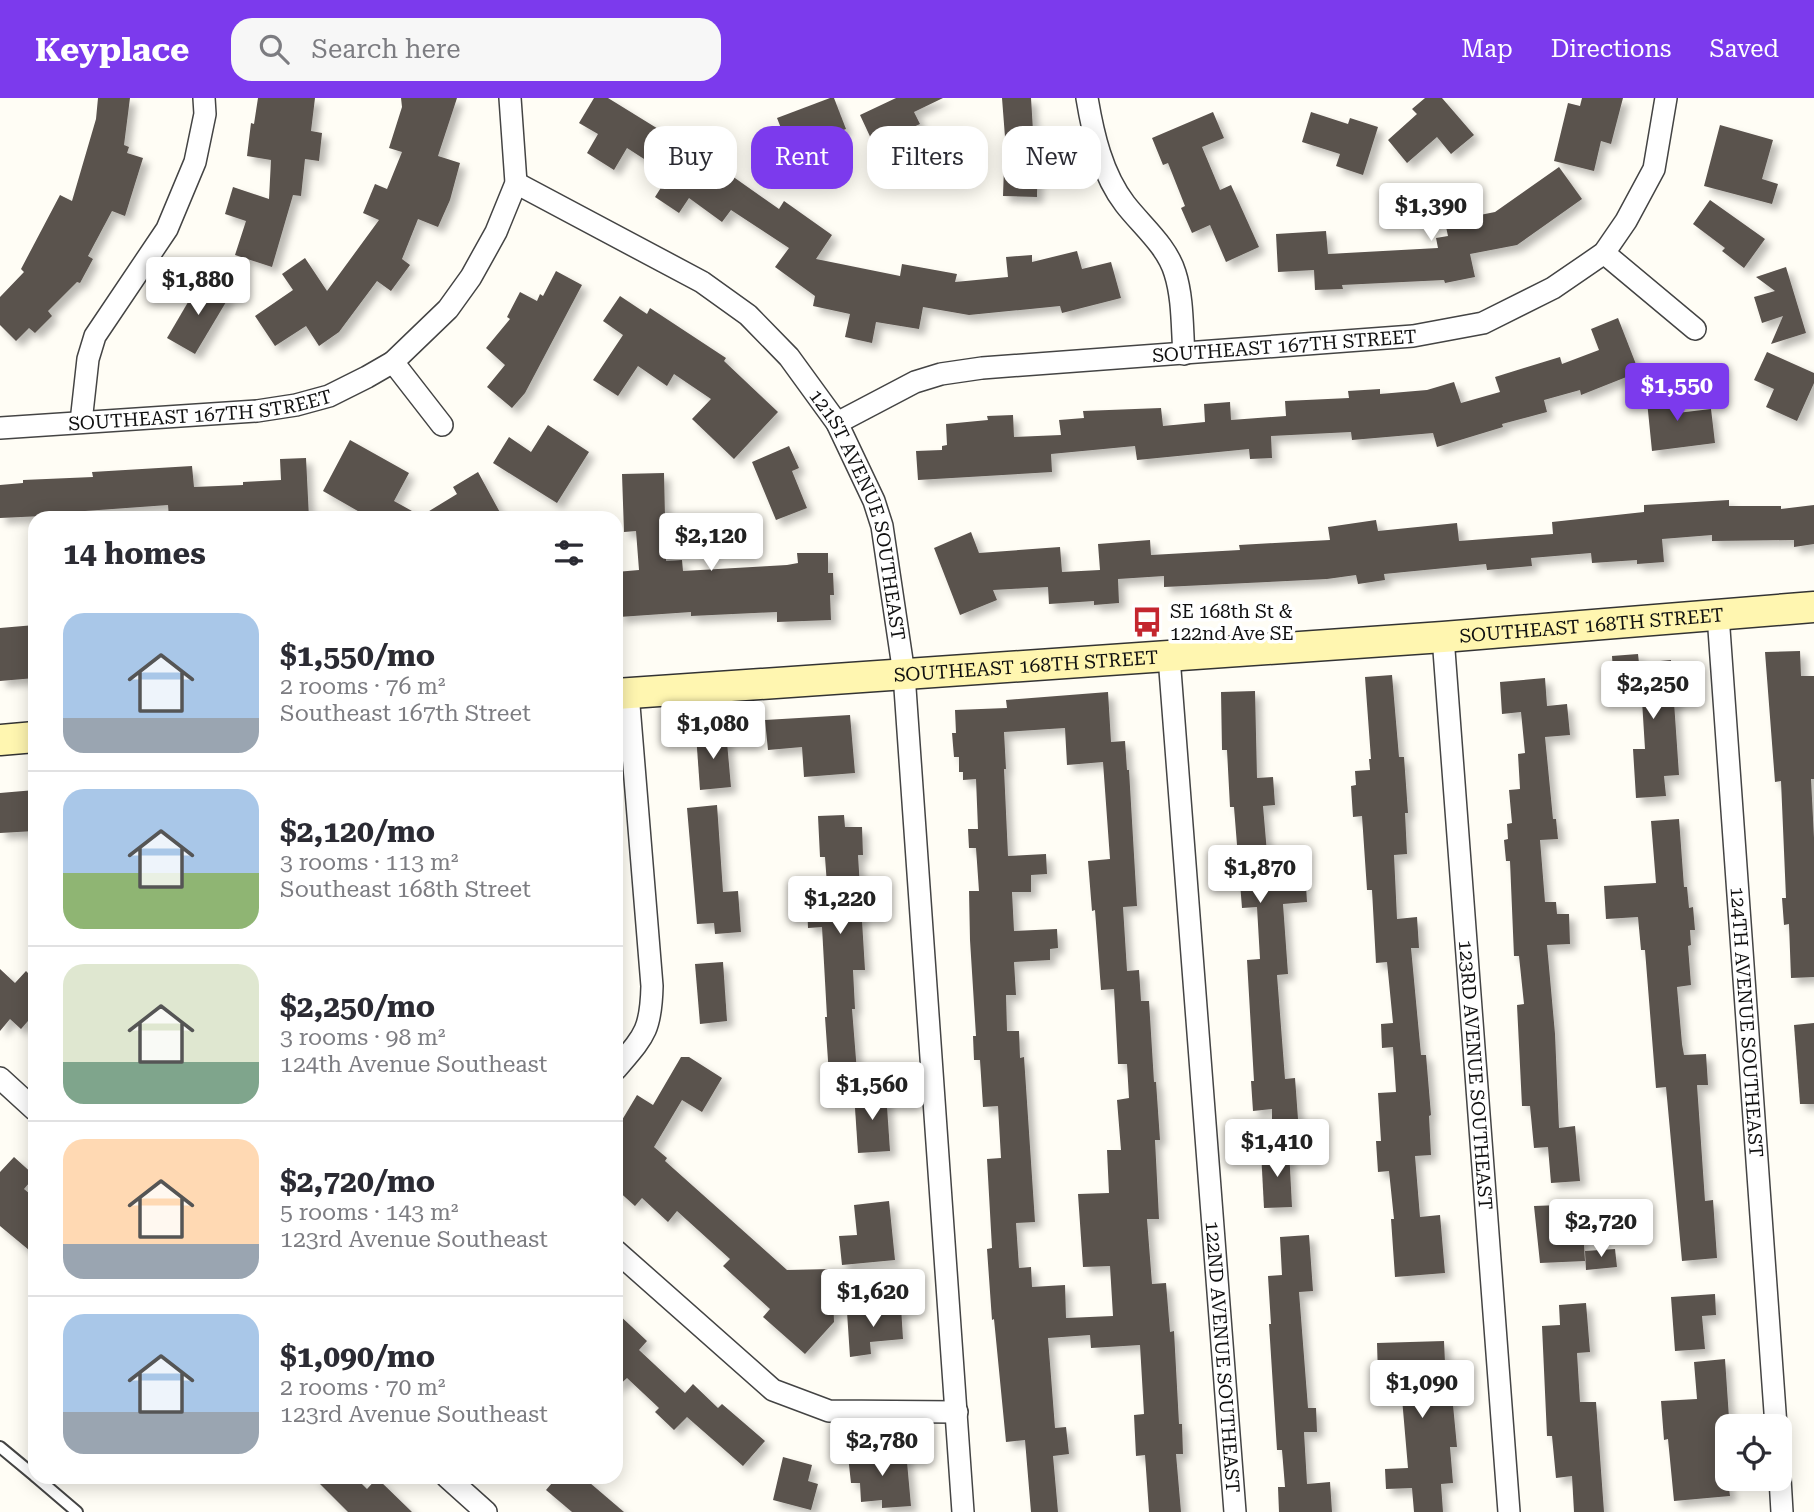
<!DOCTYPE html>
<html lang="en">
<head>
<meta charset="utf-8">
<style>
	:root { --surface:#fff; --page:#f7f7f7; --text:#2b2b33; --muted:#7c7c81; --line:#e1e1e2; --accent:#7c3aed }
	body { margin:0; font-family:"Roboto Serif",serif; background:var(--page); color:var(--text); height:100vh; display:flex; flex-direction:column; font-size:26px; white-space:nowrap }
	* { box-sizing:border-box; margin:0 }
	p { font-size:23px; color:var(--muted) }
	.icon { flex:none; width:38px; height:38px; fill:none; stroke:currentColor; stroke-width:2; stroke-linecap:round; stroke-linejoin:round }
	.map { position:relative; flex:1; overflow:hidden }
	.drawer { position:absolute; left:28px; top:413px; width:595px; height:973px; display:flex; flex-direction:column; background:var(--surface); border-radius:21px; box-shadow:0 4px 18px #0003 }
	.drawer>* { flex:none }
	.banner { position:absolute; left:644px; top:28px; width:665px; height:63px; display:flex; gap:14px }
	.fabs { position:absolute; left:1715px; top:1316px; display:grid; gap:14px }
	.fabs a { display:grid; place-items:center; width:77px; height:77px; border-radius:14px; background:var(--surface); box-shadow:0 4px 18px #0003; font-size:35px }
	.price { position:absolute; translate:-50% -60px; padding:0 16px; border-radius:7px; background:#fff; color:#222; font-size:23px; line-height:46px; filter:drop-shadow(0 2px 4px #0008) }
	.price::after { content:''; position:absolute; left:50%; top:42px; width:21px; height:16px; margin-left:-10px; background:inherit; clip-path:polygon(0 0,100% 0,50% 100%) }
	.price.active { background:var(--accent); color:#fff }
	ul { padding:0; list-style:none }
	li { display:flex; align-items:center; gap:21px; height:175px; padding:0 35px }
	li+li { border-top:2px solid var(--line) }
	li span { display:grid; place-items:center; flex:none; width:196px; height:140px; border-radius:21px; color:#555 }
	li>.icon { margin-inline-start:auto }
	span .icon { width:84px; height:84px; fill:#fffc; stroke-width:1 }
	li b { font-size:30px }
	h2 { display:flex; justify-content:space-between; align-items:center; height:84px; padding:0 35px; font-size:30px }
	.pill { padding:0 24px; border-radius:21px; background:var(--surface); box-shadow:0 4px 18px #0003; font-size:24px; line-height:63px }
	.pill.active { background:var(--accent); color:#fff }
	header { display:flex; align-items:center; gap:42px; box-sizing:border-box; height:98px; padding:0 35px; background:var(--accent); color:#fff }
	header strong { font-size:33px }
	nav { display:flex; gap:38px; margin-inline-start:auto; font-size:24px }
	.search { width:490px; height:63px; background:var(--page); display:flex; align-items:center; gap:18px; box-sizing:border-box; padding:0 24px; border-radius:21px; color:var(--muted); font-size:26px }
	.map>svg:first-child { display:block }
</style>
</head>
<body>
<header>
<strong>Keyplace</strong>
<div class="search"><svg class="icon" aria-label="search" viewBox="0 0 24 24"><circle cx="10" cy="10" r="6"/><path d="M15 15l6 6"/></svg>Search here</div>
<nav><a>Map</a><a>Directions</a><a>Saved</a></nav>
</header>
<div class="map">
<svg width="1814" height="1414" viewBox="0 0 1814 1414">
	<defs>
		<filter id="shadow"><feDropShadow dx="6" dy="6" stdDeviation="3.5" flood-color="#0004"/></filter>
	</defs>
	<rect width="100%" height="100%" fill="#fffdf5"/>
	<g fill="#5a524d" fill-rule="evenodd" filter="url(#shadow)">
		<polygon points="98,0 130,0 124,47 129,49 127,55 143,60 125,118 112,113 88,158 93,161 80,185 77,184 48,213 52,218 35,235 29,230 16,243 0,227 0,199 24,174 21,171 60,97 72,103 96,21"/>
		<polygon points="258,0 315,0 311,33 322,35 319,63 305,61 301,98 293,97 272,169 235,157 246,123 225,116 233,89 269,101 271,62 247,58 251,25 254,26"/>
		<polygon points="401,0 457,0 438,58 460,65 450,102 438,129 418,121 402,161 410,167 391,193 377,183 339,234 319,248 306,228 275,248 255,218 293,192 282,176 305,160 327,193 379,122 363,115 375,86 387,91 402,54 389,50 402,9"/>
		<polygon points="594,0 608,0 715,66 779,111 784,103 832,137 816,161 900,178 902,166 957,176 955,184 1008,179 1006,159 1032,157 1032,164 1077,153 1082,171 1111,164 1121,200 1062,215 1060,208 969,217 923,209 919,231 876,224 872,245 845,239 850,216 813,208 815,198 775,169 789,150 731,112 722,124 689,100 679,115 655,99 669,77 627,50 614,72 587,55 598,36 579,25"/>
		<polygon points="830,0 834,0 846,31 790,53 777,20"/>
		<polygon points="896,0 943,0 914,14 920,26 874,47 860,17"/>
		<polygon points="1002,0 1031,0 1034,49 1038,49 1037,99 1003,98 1005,39"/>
		<polygon points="1425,0 1442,0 1474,37 1451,56 1437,39 1407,65 1388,42 1417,16 1412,11"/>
		<polygon points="1582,0 1623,0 1611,46 1601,43 1594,73 1554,63 1568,5 1580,8"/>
		<polygon points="1213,14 1224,40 1202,49 1220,92 1231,87 1259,149 1226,164 1210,127 1192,135 1181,110 1185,108 1168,65 1163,67 1152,40"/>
		<polygon points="1311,14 1348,26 1350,20 1378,29 1363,77 1336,68 1340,56 1302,44"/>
		<polygon points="1720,27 1773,42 1762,81 1778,86 1772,106 1704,88"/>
		<polygon points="1559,69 1582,101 1517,147 1470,156 1475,179 1445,185 1444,182 1342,187 1343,191 1315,192 1314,172 1278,174 1276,136 1326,133 1328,156 1438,150 1436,140 1448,138 1445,124 1495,114"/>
		<polygon points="1710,102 1765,141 1744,170 1722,153 1725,150 1693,126"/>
		<polygon points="1786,169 1806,235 1771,246 1783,218 1762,225 1754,199 1775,193 1756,179"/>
		<polygon points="556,173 582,187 525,295 512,310 487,289 505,267 486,250 510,221 507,219 520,194 537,203 540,196 543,198"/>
		<polygon points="201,182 229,199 195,256 167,240"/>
		<polygon points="620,198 647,216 650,210 726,260 724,263 778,314 734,361 692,321 711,301 674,276 667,288 638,268 618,298 593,282 623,237 603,223"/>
		<polygon points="1618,220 1639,274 1581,297 1580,292 1544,302 1547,314 1502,326 1503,329 1437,349 1433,335 1352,342 1351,334 1271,338 1272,360 1250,361 1249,351 1137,362 1135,348 1051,356 1052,374 918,382 916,353 942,352 942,348 947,347 946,326 988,322 987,318 1013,317 1014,339 1061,337 1059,322 1084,320 1083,313 1161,310 1163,328 1205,324 1204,306 1230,304 1231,322 1286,318 1285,303 1349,300 1348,293 1380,291 1380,296 1427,292 1454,284 1461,305 1500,294 1495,279 1560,259 1562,266 1599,252 1591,231"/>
		<polygon points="1767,254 1814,275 1814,285 1797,323 1766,309 1774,291 1754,282"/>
		<polygon points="1674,290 1677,315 1711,311 1715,345 1652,353 1646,293"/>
		<polygon points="548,327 589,354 557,405 493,365 509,339 531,354"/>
		<polygon points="350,342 409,375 394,403 421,418 457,396 453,389 478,374 503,420 370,420 323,393"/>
		<polygon points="789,348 799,370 792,373 807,410 776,422 752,364"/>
		<polygon points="306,360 309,420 169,420 168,407 85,413 85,416 0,420 0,387 23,385 23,382 93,379 92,374 192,368 194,389 243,387 243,384 281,382 280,361"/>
		<polygon points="664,375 666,463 682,462 683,473 787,467 798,465 797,455 828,455 828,475 833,475 834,497 830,497 831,522 777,524 777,514 691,518 691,514 619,519 616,474 639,472 636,433 624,434 622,376"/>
		<polygon points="1729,402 1729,408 1781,408 1781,411 1814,407 1814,446 1794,449 1794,442 1712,443 1712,437 1662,441 1664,464 1637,466 1637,462 1592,465 1591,455 1531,460 1532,468 1487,472 1486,466 1384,476 1385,482 1358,486 1356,477 1327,481 1164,489 1164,478 1118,481 1119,505 1094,507 1094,503 1049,506 1048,489 993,492 997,502 960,517 934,450 971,434 979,455 1060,449 1062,474 1100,472 1098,446 1150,442 1151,457 1240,452 1239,447 1330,442 1328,429 1376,422 1378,433 1457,425 1459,443 1553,436 1552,424 1644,414 1644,407"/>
		<polygon points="35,527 35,580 0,583 0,530"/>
		<polygon points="1800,553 1801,578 1814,578 1814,681 1811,681 1814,740 1814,879 1791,880 1789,826 1784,827 1782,800 1786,800 1781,683 1775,684 1765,554"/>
		<polygon points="1638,556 1639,565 1671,562 1672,583 1678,583 1679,604 1674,604 1679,677 1664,678 1666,698 1636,700 1633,651 1645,651 1641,586 1614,588 1612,558"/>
		<polygon points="1392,577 1399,659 1404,659 1408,715 1405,715 1407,756 1394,757 1397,821 1417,819 1419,850 1411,850 1421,957 1426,957 1431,1017 1429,1018 1431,1057 1415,1058 1420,1119 1440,1117 1445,1175 1395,1179 1391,1121 1394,1121 1389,1073 1378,1074 1376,1043 1381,1043 1378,995 1396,994 1393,949 1382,950 1381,926 1393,925 1387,864 1376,865 1372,792 1367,792 1362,718 1353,719 1351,688 1356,687 1355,673 1370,672 1369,661 1371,661 1365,579"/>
		<polygon points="1545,580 1547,608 1567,606 1570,637 1545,639 1553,721 1556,721 1558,741 1540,742 1545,804 1556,804 1557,816 1569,816 1570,846 1547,847 1555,936 1559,1030 1575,1028 1580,1083 1551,1085 1548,1049 1534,1050 1530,1008 1522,1008 1517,907 1524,906 1519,858 1514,858 1510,763 1506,763 1504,742 1508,741 1507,726 1512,725 1509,692 1520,691 1518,656 1525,655 1521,614 1502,616 1500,584"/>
		<polygon points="1255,593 1257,680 1273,679 1275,707 1263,708 1270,790 1306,788 1307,804 1283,806 1288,876 1277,877 1285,981 1295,980 1298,1021 1272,1024 1272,1011 1253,1013 1251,983 1254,983 1247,862 1260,861 1257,809 1242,810 1234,709 1230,709 1227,652 1222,652 1221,594"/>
		<path d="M 1108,594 L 1111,644 L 1125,643 L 1127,672 L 1129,672 L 1137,808 L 1123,809 L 1127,873 L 1139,872 L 1141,903 L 1149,903 L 1154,984 L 1156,984 L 1160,1042 L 1155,1042 L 1159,1121 L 1147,1121 L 1152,1186 L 1166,1185 L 1170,1234 L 1174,1233 L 1179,1326 L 1182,1326 L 1183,1356 L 1176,1356 L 1181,1414 L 1149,1414 L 1145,1357 L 1136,1358 L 1134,1317 L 1144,1316 L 1140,1247 L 1091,1250 L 1090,1237 L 1048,1240 L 1055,1330 L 1066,1329 L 1069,1356 L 1053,1358 L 1058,1414 L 1031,1414 L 1025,1342 L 1006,1344 L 994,1221 L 992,1222 L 987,1151 L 992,1150 L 987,1061 L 1001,1060 L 998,1008 L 983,1009 L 980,962 L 974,962 L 973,938 L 976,938 L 970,842 L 969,793 L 979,793 L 976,750 L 969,750 L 968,731 L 978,731 L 976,681 L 963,682 L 963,674 L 959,674 L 959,659 L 954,659 L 952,635 L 956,635 L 955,612 L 1007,610 L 1006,602 ZM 1065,630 L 1067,667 L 1103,664 L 1110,761 L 1088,763 L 1092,813 L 1095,812 L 1101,892 L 1114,891 L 1118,966 L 1127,966 L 1129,1000 L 1117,1002 L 1121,1052 L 1107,1052 L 1109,1095 L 1078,1096 L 1083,1169 L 1110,1168 L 1113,1218 L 1066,1220 L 1065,1187 L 1032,1189 L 1031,1169 L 1019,1170 L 1016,1125 L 1035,1124 L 1024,959 L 1020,960 L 1019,933 L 1007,933 L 1006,897 L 1016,897 L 1014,864 L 1050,862 L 1050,851 L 1058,850 L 1057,831 L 1014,833 L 1012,794 L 1031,794 L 1031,777 L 1047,776 L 1046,756 L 1008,758 L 1004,671 L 1006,671 L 1004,634 Z"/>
		<polygon points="850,617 855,675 804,679 802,649 768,652 765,622"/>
		<polygon points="726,633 731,689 700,692 696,636"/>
		<polygon points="35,692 35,733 0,735 0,695"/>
		<polygon points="717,707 723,794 738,793 741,834 715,836 714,825 697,826 687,710"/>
		<polygon points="844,717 845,729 862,729 863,757 858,757 865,872 853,872 855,911 852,911 857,974 829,977 825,919 827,919 822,829 808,830 807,803 828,801 825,759 820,759 818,718"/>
		<polygon points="1679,721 1684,789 1687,789 1689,810 1693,809 1695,832 1690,832 1691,847 1688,848 1691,887 1677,889 1682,946 1684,957 1706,956 1708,987 1697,987 1705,1103 1713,1102 1717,1160 1682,1163 1666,989 1656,990 1645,852 1641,852 1638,819 1606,821 1604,788 1656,785 1651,723"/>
		<polygon points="723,864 727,923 700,926 695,866"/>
		<polygon points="0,871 15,885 26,873 35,882 35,915 21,931 10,921 0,933"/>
		<polygon points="1814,925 1814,1006 1800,1006 1794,927"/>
		<polygon points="681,959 689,959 722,980 702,1014 682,1002 654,1049 667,1060 665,1063 787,1172 832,1171 834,1224 805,1256 763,1219 770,1211 723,1168 730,1161 677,1113 668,1124 642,1100 635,1108 616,1091 616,1032 637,997 653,1007"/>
		<polygon points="886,994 890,1053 858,1055 854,995"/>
		<polygon points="1289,1052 1292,1109 1264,1110 1261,1053"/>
		<polygon points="14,1059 35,1078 24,1091 35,1100 35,1157 0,1128 0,1074"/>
		<polygon points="889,1103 895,1162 842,1167 839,1138 857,1137 854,1107"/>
		<polygon points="1561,1107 1563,1132 1583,1131 1585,1163 1540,1165 1534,1108"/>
		<polygon points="1309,1137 1313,1193 1299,1194 1308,1310 1316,1310 1317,1334 1304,1334 1307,1386 1330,1384 1332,1414 1279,1414 1278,1389 1285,1389 1282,1352 1277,1352 1269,1226 1271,1226 1268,1178 1282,1177 1280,1139"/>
		<polygon points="1615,1151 1617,1169 1586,1172 1585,1153"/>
		<polygon points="1715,1196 1716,1217 1702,1218 1705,1251 1675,1253 1671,1199"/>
		<polygon points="1586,1205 1590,1254 1577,1255 1580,1304 1596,1304 1604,1414 1574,1414 1572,1378 1556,1380 1552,1338 1547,1338 1542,1228 1560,1227 1559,1207"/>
		<polygon points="901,1209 903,1241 870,1244 871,1256 850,1259 847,1214"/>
		<polygon points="616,1214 647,1243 639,1252 685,1295 693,1286 718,1310 722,1306 765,1343 743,1368 687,1319 674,1332 655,1314 659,1310 627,1280 616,1290"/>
		<polygon points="1444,1243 1446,1287 1451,1286 1457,1349 1450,1349 1453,1385 1441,1386 1443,1414 1414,1414 1412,1390 1386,1391 1385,1371 1408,1370 1400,1277 1378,1278 1377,1245"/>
		<polygon points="1725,1261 1729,1320 1720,1321 1730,1398 1674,1403 1668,1341 1664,1342 1661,1303 1697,1301 1694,1264"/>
		<polygon points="906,1353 911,1408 882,1410 882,1402 861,1404 860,1385 851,1385 848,1358"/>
		<polygon points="783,1359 812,1367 808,1383 818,1386 811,1412 773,1402"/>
		<polygon points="313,1379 355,1379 367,1391 377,1380 412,1414 348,1414"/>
		<polygon points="557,1379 583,1379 624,1414 572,1414 546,1392"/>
	</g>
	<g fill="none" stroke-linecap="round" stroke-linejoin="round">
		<g stroke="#444" stroke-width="14">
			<g id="lane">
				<polyline points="0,1349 35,1378"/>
				<polyline points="36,1379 77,1414"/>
			</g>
		</g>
		<g stroke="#444" stroke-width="24">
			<g id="street">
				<path d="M 1087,0 C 1093,36 1102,76 1125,106 C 1142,128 1167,148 1175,175 C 1183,200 1182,230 1184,256"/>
				<path id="s1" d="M 516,85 L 702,184 L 748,217 L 789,259 L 837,325 L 874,403 L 882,428 L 904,576 L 963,1414"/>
				<polyline points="1604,155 1695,231"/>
				<polyline points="393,264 442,327"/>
				<polyline points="81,324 88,261 95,238 167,131 195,64 205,16 204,0"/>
				<path id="s2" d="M 837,325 L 915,284 L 941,276 L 982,270 L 1413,238 L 1483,225 L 1553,190 L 1604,155 L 1626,123 L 1654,71 L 1666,0"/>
				<path id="s3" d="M 0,330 L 257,313 L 296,307 L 329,298 L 367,279 L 393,264 L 448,211 L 471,179 L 496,134 L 516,85 L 510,0"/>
				<path id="s4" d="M 1718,517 L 1776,1328"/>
				<path id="s5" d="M 1443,539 L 1509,1414"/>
				<path id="s6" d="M 1169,559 L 1235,1414"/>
				<path d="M 616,971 C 644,938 651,933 652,888 L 628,595"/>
				<polyline points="0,980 35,1012"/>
				<polyline points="616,1153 773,1292 829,1313 957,1314"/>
				<polyline points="447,1379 486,1414"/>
				<polyline points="1780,1380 1782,1414"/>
			</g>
		</g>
		<g stroke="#333" stroke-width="33">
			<g id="secondary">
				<path id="s7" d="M 616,596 L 1443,539 L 1814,509"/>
				<polyline points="0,642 35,639"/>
			</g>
		</g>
		<use href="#lane" stroke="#fff" stroke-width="10"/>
		<use href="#street" stroke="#fff" stroke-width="21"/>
		<use href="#secondary" stroke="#fff6b0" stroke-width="30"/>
	</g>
	<defs>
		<g id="bus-bare" transform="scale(2.415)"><path d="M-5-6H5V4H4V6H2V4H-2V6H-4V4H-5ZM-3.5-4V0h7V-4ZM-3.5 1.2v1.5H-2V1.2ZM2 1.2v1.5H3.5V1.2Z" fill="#c4262e" stroke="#fff" stroke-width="2.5" paint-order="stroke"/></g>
	</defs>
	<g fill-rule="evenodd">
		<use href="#bus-bare" x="1147" y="524"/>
	</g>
	<g text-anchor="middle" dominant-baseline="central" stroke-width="7" stroke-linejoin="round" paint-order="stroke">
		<g font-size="19" fill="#111" stroke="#fff">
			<text stroke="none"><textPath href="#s2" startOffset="460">SOUTHEAST 167TH STREET</textPath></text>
			<text stroke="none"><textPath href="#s3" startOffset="201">SOUTHEAST 167TH STREET</textPath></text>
			<text stroke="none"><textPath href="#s1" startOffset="502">121ST AVENUE SOUTHEAST</textPath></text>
			<text stroke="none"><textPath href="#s7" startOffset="978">SOUTHEAST 168TH STREET</textPath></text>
			<text stroke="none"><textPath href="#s7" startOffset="411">SOUTHEAST 168TH STREET</textPath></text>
			<text stroke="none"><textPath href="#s4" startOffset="408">124TH AVENUE SOUTHEAST</textPath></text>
			<text stroke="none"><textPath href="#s5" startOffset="439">123RD AVENUE SOUTHEAST</textPath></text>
			<text stroke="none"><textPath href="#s6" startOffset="702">122ND AVENUE SOUTHEAST</textPath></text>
		</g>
		<g font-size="19" fill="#111" stroke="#fff" text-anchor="start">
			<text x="1170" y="513">SE 168th St &amp;<tspan x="1170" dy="22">122nd Ave SE</tspan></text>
		</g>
	</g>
</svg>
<div class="fabs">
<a><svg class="icon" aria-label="locate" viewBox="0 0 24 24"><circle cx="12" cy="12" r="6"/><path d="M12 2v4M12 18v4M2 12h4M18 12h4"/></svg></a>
</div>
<b class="price" style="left:1431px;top:145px">$1,390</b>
<b class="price" style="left:198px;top:219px">$1,880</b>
<b class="price active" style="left:1677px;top:325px">$1,550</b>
<b class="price" style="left:711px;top:475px">$2,120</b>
<b class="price" style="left:1653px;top:623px">$2,250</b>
<b class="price" style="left:713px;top:663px">$1,080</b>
<b class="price" style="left:1260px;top:807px">$1,870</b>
<b class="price" style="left:840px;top:838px">$1,220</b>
<b class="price" style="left:872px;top:1024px">$1,560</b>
<b class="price" style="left:1277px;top:1081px">$1,410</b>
<b class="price" style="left:1601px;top:1161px">$2,720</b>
<b class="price" style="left:873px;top:1231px">$1,620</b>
<b class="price" style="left:1422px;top:1322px">$1,090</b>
<b class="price" style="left:882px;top:1380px">$2,780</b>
<div class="banner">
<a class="pill">Buy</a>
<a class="pill active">Rent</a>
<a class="pill">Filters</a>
<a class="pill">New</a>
</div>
<section class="drawer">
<h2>14 homes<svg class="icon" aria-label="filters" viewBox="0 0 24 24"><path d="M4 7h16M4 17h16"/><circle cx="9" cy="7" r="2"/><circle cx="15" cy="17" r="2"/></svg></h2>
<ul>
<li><span style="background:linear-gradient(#a9c7e8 75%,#9aa5b1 0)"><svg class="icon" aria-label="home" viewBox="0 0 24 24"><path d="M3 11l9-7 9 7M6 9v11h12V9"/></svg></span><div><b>$1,550/mo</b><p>2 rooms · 76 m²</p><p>Southeast 167th Street</p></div></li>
<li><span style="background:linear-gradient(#a9c7e8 60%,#8fb573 0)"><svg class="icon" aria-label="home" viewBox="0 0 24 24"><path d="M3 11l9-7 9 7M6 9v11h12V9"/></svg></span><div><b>$2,120/mo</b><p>3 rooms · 113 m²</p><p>Southeast 168th Street</p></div></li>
<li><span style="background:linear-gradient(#dfe7d0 70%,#7fa58c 0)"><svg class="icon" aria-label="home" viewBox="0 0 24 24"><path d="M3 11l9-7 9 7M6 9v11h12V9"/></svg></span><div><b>$2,250/mo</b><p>3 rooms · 98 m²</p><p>124th Avenue Southeast</p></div></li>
<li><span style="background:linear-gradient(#ffd9b3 75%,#9aa5b1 0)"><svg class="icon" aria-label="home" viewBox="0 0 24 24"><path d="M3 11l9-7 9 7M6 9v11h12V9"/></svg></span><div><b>$2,720/mo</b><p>5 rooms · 143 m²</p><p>123rd Avenue Southeast</p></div></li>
<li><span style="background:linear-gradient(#a9c7e8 70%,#9aa5b1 0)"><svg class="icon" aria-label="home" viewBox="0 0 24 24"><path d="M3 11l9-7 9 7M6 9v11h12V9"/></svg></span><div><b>$1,090/mo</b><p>2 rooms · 70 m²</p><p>123rd Avenue Southeast</p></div></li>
</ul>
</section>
</div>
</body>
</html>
